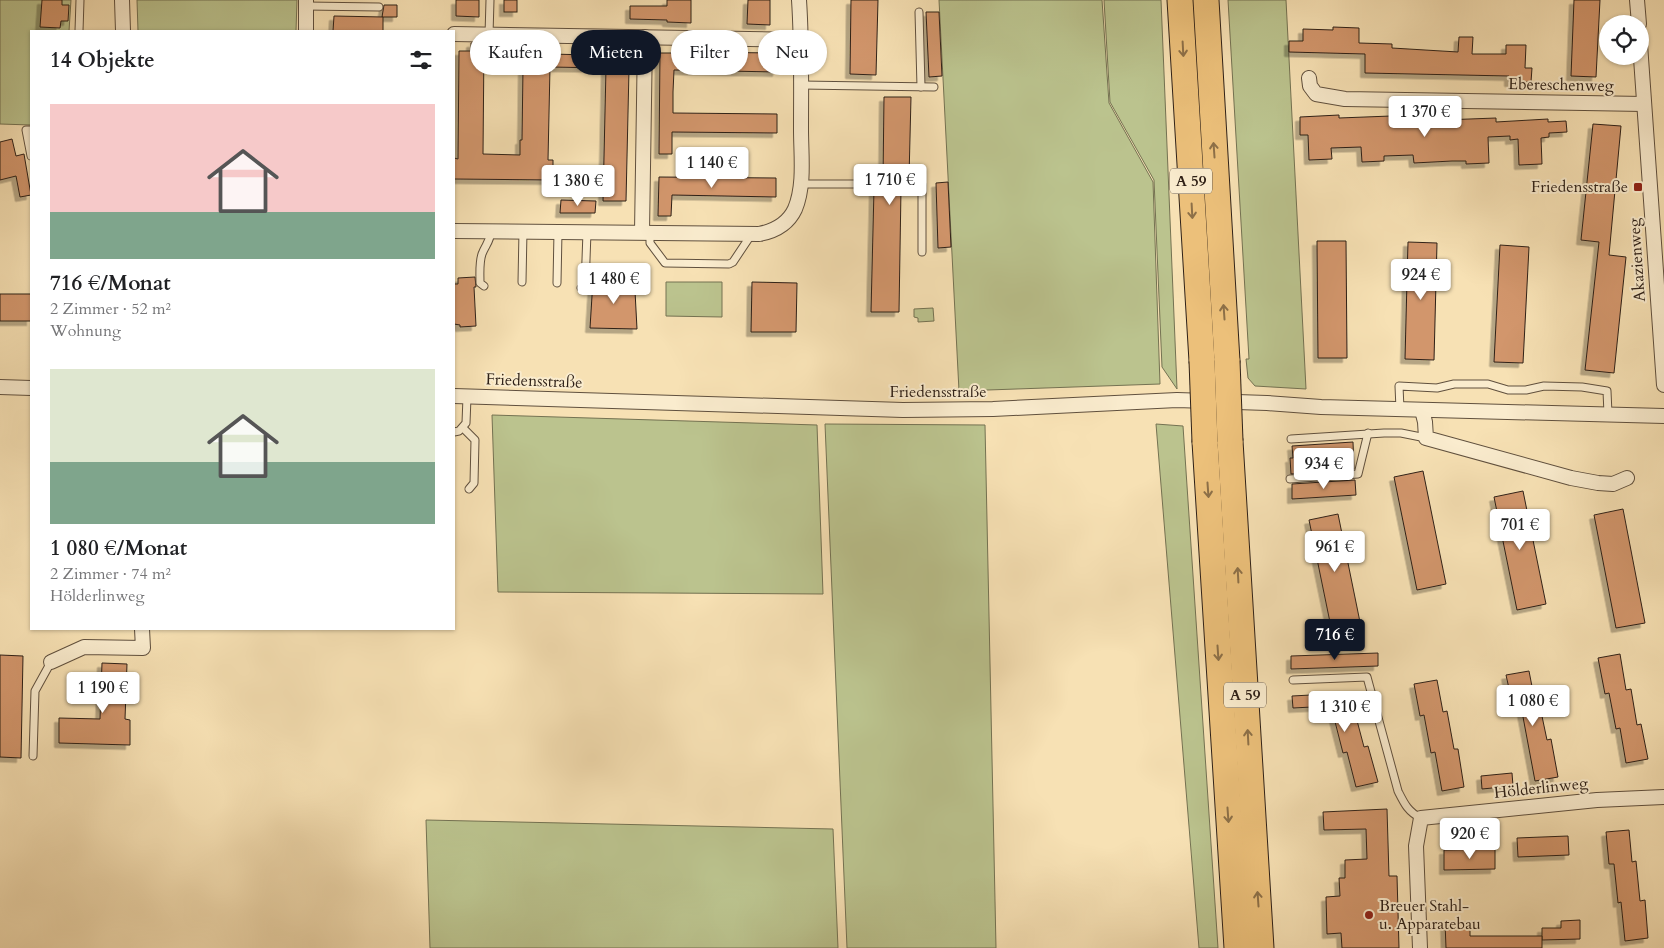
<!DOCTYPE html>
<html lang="de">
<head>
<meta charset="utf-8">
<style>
	:root { --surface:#fff; --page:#f2f2f2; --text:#202124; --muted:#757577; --accent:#111827 }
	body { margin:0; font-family:Cardo,serif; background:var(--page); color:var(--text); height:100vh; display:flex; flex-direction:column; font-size:19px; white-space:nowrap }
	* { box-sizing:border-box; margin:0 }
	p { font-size:16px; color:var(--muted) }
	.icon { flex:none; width:28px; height:28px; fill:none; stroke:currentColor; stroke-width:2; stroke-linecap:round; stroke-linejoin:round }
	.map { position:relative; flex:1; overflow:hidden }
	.details { position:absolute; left:30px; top:30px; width:425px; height:600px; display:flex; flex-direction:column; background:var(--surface); border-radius:0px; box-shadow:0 1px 4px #0004 }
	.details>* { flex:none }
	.guide { position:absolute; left:470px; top:30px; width:475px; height:45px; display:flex; gap:10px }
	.buttons { position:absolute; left:1599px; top:15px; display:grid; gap:10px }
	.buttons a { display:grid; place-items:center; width:50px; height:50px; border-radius:50%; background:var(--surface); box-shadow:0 1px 4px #0004; font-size:25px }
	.price { position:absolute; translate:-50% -42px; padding:0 11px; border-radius:5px; background:#fff; color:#222; font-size:16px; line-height:32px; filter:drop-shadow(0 1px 2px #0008) }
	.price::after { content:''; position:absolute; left:50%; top:30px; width:15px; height:11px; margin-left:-8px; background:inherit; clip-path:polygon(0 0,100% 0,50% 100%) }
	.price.active { background:var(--accent); color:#fff }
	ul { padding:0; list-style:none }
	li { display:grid; align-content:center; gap:10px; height:265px; padding:0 20px }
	li span { display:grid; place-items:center; height:155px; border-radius:0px; color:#555 }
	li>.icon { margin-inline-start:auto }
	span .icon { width:90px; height:90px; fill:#fffc; stroke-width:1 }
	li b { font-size:21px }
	h2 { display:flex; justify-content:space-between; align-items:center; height:60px; padding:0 20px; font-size:21px }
	.pill { padding:0 18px; border-radius:22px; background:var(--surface); box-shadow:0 1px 4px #0004; font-size:18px; line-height:45px }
	.pill.active { background:var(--accent); color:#fff }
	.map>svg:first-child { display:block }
</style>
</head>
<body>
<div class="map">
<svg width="1664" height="948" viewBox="0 0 1664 948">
	<defs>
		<filter id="shadow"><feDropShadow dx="-4.5" dy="4.5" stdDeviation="0" flood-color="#0004"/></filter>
	</defs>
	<rect width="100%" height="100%" fill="#f7e1b4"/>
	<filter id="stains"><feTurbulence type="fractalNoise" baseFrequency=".004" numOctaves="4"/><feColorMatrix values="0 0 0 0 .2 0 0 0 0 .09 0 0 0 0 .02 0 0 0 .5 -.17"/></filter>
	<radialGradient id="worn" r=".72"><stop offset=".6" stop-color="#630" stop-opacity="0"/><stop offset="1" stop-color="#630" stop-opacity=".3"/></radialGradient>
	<g fill="#bbc38e" stroke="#747252">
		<polygon points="0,0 71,0 69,31 31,31 31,125 0,124"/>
		<polygon points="137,0 297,0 296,31 138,31"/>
		<polygon points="939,0 1102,0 1109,103 1153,182 1160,384 959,391"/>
		<polygon points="1104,0 1161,0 1177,389 1162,367 1154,180 1110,102"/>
		<polygon points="1228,0 1286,0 1306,389 1255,386 1248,378 1246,359 1249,359"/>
		<polygon points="666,282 722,282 722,317 666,316"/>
		<polygon points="933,308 934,321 918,322 918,318 914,317 914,309"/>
		<polygon points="492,415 817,425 823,594 498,592"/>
		<polygon points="825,424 985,425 996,948 847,948"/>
		<polygon points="1156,424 1183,426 1218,948 1199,948"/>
		<polygon points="426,820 833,829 838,948 430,948"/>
	</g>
	<g fill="#d2966c" stroke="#2e2017" filter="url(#shadow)">
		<polygon points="42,0 62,0 62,5 69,5 68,21 61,21 60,28 40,27"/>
		<polygon points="456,0 479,0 479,17 456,16"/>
		<rect x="504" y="0" width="13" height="12"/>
		<polygon points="667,0 691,0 691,23 667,22 667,20 630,19 630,6 667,6"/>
		<polygon points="748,0 770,0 770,25 747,24"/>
		<polygon points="851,0 878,0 876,75 850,74"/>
		<polygon points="1574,0 1600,0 1596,77 1571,76"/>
		<polygon points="384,5 397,5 397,17 382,17"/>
		<polygon points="926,12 939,12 942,76 929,77"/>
		<polygon points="334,16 383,17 383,31 333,31"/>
		<polygon points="1333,27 1359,28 1359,43 1392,44 1392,48 1458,52 1459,37 1473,37 1472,54 1506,54 1506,45 1526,45 1525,68 1532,68 1531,82 1509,82 1509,76 1365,73 1365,54 1289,52 1289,41 1303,41 1303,29 1333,30"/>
		<polygon points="471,43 484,43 483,154 520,155 520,140 522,140 523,68 517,68 517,53 535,54 535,44 550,44 550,54 631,56 631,69 629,69 626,201 603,201 606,68 550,67 548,160 553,160 553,180 454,179 454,158 458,159 459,51 471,51"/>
		<polygon points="681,52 778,53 777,72 674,70 673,92 673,113 777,114 777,133 672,132 672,154 659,154 660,53 681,53"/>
		<polygon points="884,97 911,97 909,178 895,179 892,183 894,188 901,189 899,312 871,312 874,189 885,189 888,184 887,181 883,179"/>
		<polygon points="1339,115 1339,118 1391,116 1391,120 1443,117 1443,120 1496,118 1496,122 1548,119 1548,122 1566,121 1567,132 1549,133 1549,137 1541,138 1542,164 1519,165 1518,139 1510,140 1510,136 1488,137 1489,163 1466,164 1466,161 1452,161 1414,163 1413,155 1384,156 1384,161 1362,162 1361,147 1331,148 1332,159 1309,160 1308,135 1300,135 1300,117"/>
		<polygon points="1593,124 1621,126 1609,255 1626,257 1614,373 1585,370 1599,242 1581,240"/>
		<polygon points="12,139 16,156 24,154 31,195 20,197 16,176 0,180 0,142"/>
		<polygon points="659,177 776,178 776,197 672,195 671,216 658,216"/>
		<polygon points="948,182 951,247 938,248 936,183"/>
		<polygon points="561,200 596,201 595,213 560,213"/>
		<polygon points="1317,241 1346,241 1347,358 1318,358"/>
		<polygon points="1408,242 1437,243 1434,360 1405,359"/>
		<polygon points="1500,245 1529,247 1523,363 1494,362"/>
		<polygon points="475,277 476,287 474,287 476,326 460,327 460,325 454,324 454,284 458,284 458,278"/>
		<polygon points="593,280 637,280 637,290 635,291 637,329 590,328"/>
		<polygon points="752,282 797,283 796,332 751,332"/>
		<rect x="0" y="294" width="31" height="27"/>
		<polygon points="1353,442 1354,469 1291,474 1290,458 1293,458 1292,446"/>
		<polygon points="1423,471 1446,584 1417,590 1394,477"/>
		<polygon points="1355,480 1356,495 1292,499 1292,484"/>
		<polygon points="1523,491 1546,604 1517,610 1494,497"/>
		<polygon points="1623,509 1645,623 1616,628 1594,515"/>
		<polygon points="1338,514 1361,627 1332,632 1309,520"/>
		<polygon points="1378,653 1378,666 1291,669 1291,656"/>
		<polygon points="1620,654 1626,690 1631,689 1637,725 1641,724 1648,759 1626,763 1620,728 1616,729 1609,693 1605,694 1598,658"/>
		<polygon points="0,655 23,656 21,758 0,757"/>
		<polygon points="102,663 127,664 125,719 130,720 130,745 59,743 59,718 100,719"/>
		<polygon points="1529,671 1535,702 1539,702 1547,740 1551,739 1558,777 1535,781 1520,701 1512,702 1506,675"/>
		<polygon points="1437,680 1443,712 1447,711 1454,749 1458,749 1464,787 1442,791 1435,752 1431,753 1424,715 1420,716 1414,684"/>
		<polygon points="1349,693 1350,714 1355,713 1364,747 1368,746 1378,782 1356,787 1347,752 1343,753 1331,706 1293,708 1292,696"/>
		<polygon points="1512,773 1513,786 1482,789 1481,776"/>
		<polygon points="1387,809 1389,876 1397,876 1399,948 1342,948 1341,933 1327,934 1326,897 1340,896 1339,878 1345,878 1345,860 1367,859 1366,829 1324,830 1323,812"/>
		<polygon points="1629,830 1632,862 1636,861 1640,901 1645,900 1648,938 1625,941 1621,902 1618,903 1614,864 1609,864 1606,832"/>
		<polygon points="1568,836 1569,855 1518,857 1517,838"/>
		<polygon points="1495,849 1495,869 1444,870 1444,850"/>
		<polygon points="1580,920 1580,939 1542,940 1542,928 1561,928 1561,921"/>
		<polygon points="1445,922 1470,922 1470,936 1542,936 1542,948 1446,948"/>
	</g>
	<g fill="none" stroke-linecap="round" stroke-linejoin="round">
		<g stroke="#60503e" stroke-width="9">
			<g id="lane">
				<polyline points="306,6 379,7"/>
				<polyline points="919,12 921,87"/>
				<polyline points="79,31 80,0"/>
				<polyline points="489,35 490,0"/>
				<polyline points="801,85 934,87"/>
				<polyline points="31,130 26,130 31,156"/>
				<polyline points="801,184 883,184"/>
				<polyline points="897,184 922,185 922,252"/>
				<polyline points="650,232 650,243 665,263 729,264 733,262 751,235"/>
				<polyline points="522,282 523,231"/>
				<polyline points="557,283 558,232"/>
				<path d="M 484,286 L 480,283 C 480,273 479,263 482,254 C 486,244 490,242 491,231"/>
				<polyline points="581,288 585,287 587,232"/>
				<polyline points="1400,409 1399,386 1437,388 1454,384 1488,384 1508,390 1526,390 1544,386 1582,387 1607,391 1608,414"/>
				<polyline points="463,428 475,440 474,483 469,489"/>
				<polyline points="454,432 459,431 466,423 467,397"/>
				<polyline points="1291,439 1384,433 1401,433 1426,438"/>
				<polyline points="1290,479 1358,474 1368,433"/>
				<path d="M 1293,680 L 1367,677 L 1398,791 C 1404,803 1408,812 1421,818"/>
				<polyline points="33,756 35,691 51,662"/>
			</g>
		</g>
		<g stroke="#60503e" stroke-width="16">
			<g id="street">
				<polyline points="122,0 123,31"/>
				<polyline points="1637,0 1639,24"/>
				<polyline points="306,31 306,0"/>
				<polyline points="454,34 801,40"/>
				<polyline points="1640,44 1664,385"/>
				<polyline points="1309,78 1310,86 1316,94 1345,99 1644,104"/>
				<path d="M 454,231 L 759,234 C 775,231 788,224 795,209 C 805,185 801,155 801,130 C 801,86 802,43 799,0"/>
				<polyline points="642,232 645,37"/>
				<polyline points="0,387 31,388"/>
				<polyline points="454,396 903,410 993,409 1177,400 1267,403 1321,407 1664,416"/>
				<polyline points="1422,410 1425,422 1426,438 1571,478 1598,483 1613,484 1627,478"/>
				<polyline points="51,662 84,647 143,648 142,629"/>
				<polyline points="1420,948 1416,846 1421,818 1597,800 1664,797"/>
			</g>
		</g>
		<g stroke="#2e2017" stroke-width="27">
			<g id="highway">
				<polyline points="1180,0 1202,361"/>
				<polyline points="1206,0 1227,361"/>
				<polyline points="1230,441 1261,948"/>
				<polyline points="1205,442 1237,948"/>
			</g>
		</g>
		<use href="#lane" stroke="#faecce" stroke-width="7"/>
		<use href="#street" stroke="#faecce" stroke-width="14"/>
		<use href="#highway" stroke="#ecc07a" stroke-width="25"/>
		<g stroke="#2e2017" stroke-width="27" stroke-linecap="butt">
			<g id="highway-bridge">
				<polyline points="1202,361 1205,442"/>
				<polyline points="1227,361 1230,441"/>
			</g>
		</g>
		<use href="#highway-bridge" stroke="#ecc07a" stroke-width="25"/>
	</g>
	<defs><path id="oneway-shaft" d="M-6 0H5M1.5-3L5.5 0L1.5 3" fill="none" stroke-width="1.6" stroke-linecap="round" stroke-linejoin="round" transform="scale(1.25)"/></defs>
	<g stroke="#8d7048">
		<use href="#oneway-shaft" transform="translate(1183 49) rotate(87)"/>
		<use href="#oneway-shaft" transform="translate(1214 150) rotate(-94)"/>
		<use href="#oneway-shaft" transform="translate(1192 211) rotate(87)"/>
		<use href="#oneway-shaft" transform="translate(1224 312) rotate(-94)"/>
		<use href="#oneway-shaft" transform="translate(1208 490) rotate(86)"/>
		<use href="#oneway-shaft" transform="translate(1238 575) rotate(-93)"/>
		<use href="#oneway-shaft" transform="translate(1218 653) rotate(86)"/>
		<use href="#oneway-shaft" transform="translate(1248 737) rotate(-93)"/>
		<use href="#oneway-shaft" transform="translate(1228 815) rotate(86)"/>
		<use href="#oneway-shaft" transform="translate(1258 899) rotate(-94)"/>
	</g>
	<g fill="#8f2418" stroke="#faecce" stroke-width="2">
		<rect x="1633" y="182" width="10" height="10" rx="2.5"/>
		<circle cx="1369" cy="915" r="5"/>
	</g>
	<g text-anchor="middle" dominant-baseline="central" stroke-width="4" stroke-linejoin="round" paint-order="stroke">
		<g fill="#faecce" stroke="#6b5d4e" stroke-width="1">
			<rect x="1170" y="168.5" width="42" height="25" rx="4"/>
			<rect x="1224" y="682.5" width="42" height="25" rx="4"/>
		</g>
		<g font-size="15" font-weight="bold" fill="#2e2017">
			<text x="1191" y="181">A 59</text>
			<text x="1245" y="695">A 59</text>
		</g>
		<g font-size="16" fill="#2e2017" stroke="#faecce">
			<text transform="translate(1561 85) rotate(1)">Ebereschenweg</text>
			<text transform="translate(1637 260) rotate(-94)">Akazienweg</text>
			<text transform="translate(534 381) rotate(2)">Friedensstraße</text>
			<text x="938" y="392">Friedensstraße</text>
			<text transform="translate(1541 788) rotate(-6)">Hölderlinweg</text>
		</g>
		<g font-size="16" fill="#2e2017" stroke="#faecce" text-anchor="end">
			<text x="1628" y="187">Friedensstraße</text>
			<text x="1379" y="906" text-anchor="start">Breuer Stahl-<tspan x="1379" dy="18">u. Apparatebau</tspan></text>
		</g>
	</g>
	<rect width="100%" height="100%" filter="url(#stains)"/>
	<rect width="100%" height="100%" fill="url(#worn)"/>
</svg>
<div class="buttons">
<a><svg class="icon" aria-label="locate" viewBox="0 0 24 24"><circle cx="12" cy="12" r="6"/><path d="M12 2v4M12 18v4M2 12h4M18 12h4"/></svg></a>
</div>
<b class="price" style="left:1425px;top:138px">1 370 €</b>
<b class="price" style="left:712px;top:189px">1 140 €</b>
<b class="price" style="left:890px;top:206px">1 710 €</b>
<b class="price" style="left:578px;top:207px">1 380 €</b>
<b class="price" style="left:1421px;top:301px">924 €</b>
<b class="price" style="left:614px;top:305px">1 480 €</b>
<b class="price" style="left:1324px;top:490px">934 €</b>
<b class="price" style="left:1520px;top:551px">701 €</b>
<b class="price" style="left:1335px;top:573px">961 €</b>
<b class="price active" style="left:1335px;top:661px">716 €</b>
<b class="price" style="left:103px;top:714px">1 190 €</b>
<b class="price" style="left:1533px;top:727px">1 080 €</b>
<b class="price" style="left:1345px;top:733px">1 310 €</b>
<b class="price" style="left:1470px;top:860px">920 €</b>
<div class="guide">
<a class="pill">Kaufen</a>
<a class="pill active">Mieten</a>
<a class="pill">Filter</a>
<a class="pill">Neu</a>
</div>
<section class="details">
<h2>14 Objekte<svg class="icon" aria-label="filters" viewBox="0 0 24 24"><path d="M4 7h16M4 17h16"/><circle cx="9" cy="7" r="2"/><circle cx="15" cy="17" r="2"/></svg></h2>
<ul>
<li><span style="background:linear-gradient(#f6c9c9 70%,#7fa58c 0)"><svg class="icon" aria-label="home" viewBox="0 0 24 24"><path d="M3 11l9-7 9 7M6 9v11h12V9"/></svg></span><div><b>716 €/Monat</b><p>2 Zimmer · 52 m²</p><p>Wohnung</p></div></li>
<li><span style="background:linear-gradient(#dfe7d0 60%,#7fa58c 0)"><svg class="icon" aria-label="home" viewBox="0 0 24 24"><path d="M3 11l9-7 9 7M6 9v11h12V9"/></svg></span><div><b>1 080 €/Monat</b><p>2 Zimmer · 74 m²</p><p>Hölderlinweg</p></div></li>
</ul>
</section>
</div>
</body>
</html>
